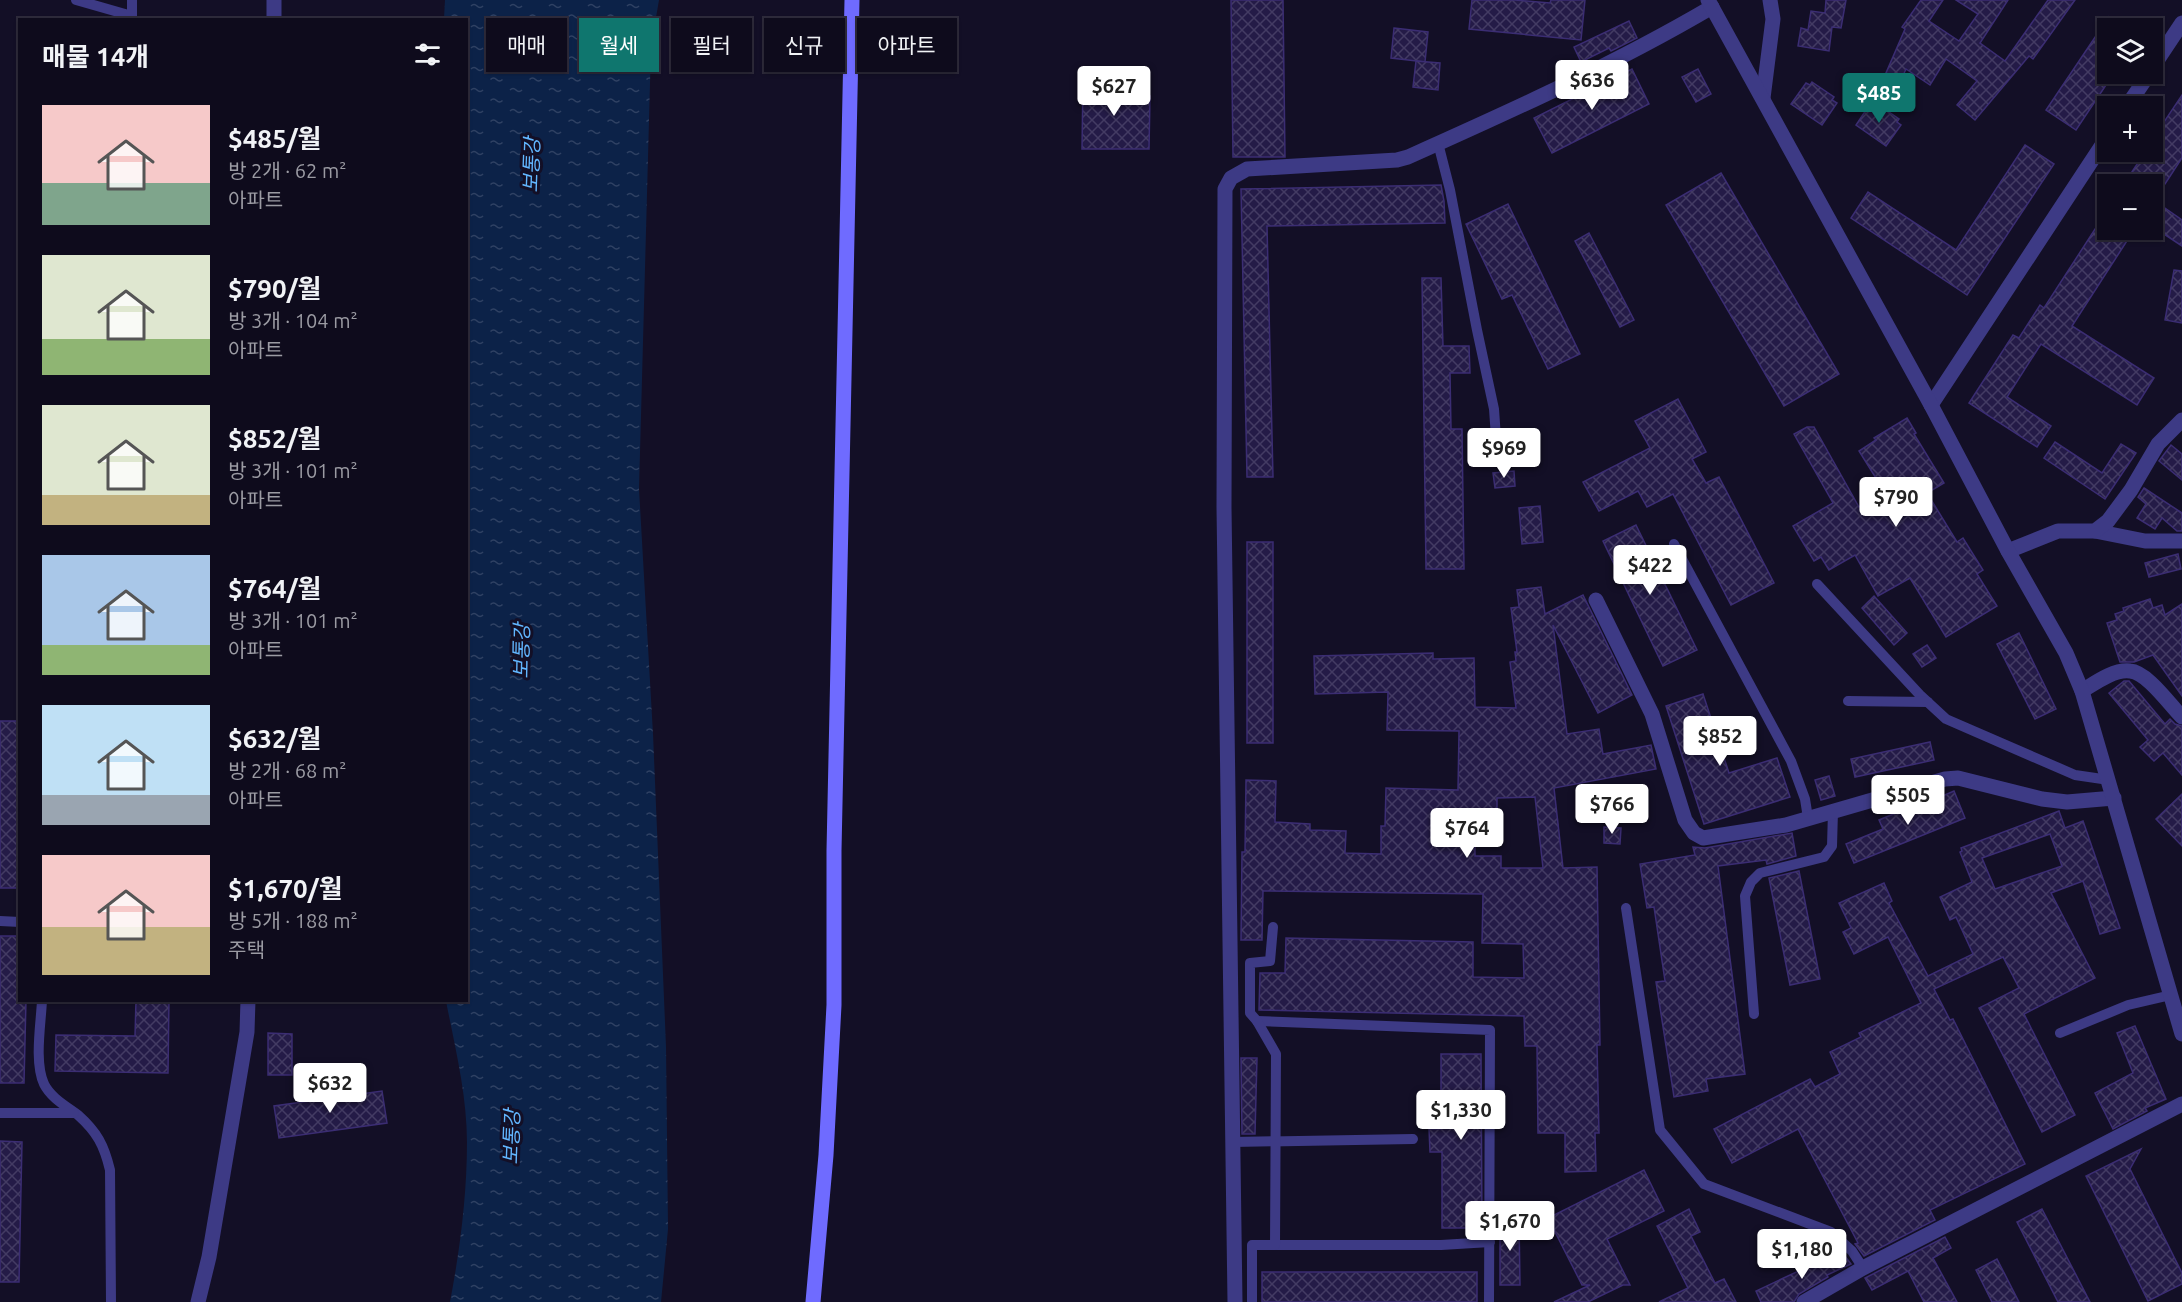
<!DOCTYPE html>
<html lang="ko">
<head>
<meta charset="utf-8">
<style>
	:root { --surface:#0e0b1c; --page:#171425; --text:#f1f3f6; --muted:#9b9ba3; --line:#2e2b3b; --accent:#0f766e }
	body { margin:0; font-family:Ubuntu,"Noto Sans KR",sans-serif; background:var(--page); color:var(--text); height:100vh; display:flex; flex-direction:column; font-size:22px; white-space:nowrap }
	* { box-sizing:border-box; margin:0 }
	p { font-size:20px; color:var(--muted) }
	.icon { flex:none; width:33px; height:33px; fill:none; stroke:currentColor; stroke-width:2; stroke-linecap:round; stroke-linejoin:round }
	.map { position:relative; flex:1; overflow:hidden }
	.side { position:absolute; left:18px; top:18px; width:450px; height:984px; display:flex; flex-direction:column; background:var(--surface); border-radius:0px; box-shadow:0 2px 4px #0004,0 0 0 2px var(--line) }
	.side>* { flex:none }
	.top-card { position:absolute; left:486px; top:18px; width:570px; height:54px; display:flex; gap:12px }
	.fabs { position:absolute; left:2097px; top:18px; display:grid; gap:12px }
	.fabs a { display:grid; place-items:center; width:66px; height:66px; border-radius:0px; background:var(--surface); box-shadow:0 2px 4px #0004,0 0 0 2px var(--line); font-size:30px }
	.price { position:absolute; translate:-50% -51px; padding:0 14px; border-radius:6px; background:#fff; color:#222; font-size:20px; line-height:39px; filter:drop-shadow(0 2px 3px #0008) }
	.price::after { content:''; position:absolute; left:50%; top:36px; width:18px; height:14px; margin-left:-9px; background:inherit; clip-path:polygon(0 0,100% 0,50% 100%) }
	.price.selected { background:var(--accent); color:#fff }
	ul { padding:0; list-style:none }
	li { display:flex; align-items:center; gap:18px; height:150px; padding:0 24px }
	li span { display:grid; place-items:center; flex:none; width:168px; height:120px; border-radius:0px; color:#555 }
	li>.icon { margin-inline-start:auto }
	span .icon { width:72px; height:72px; fill:#fffc; stroke-width:1 }
	li b { font-size:26px }
	h2 { display:flex; justify-content:space-between; align-items:center; height:72px; padding:0 24px; font-size:26px }
	.tag { padding:0 21px; border-radius:0px; background:var(--surface); box-shadow:0 2px 4px #0004,0 0 0 2px var(--line); font-size:21px; line-height:54px }
	.tag.selected { background:var(--accent); color:#fff }
	.map>svg:first-child { display:block }
</style>
</head>
<body>
<div class="map">
<svg width="2182" height="1302" viewBox="0 0 2182 1302">
	<defs>
		<pattern id="water-ripples" width="26" height="14" patternUnits="userSpaceOnUse" patternTransform="scale(1.5)"><rect width="26" height="14" fill="#0c2248"/><path d="M2 4q2-2 4 0t4 0M15 11q2-2 4 0t4 0" fill="none" stroke="#2f4163"/></pattern>
		<pattern id="building-cross-hatch" width="8" height="8" patternUnits="userSpaceOnUse" patternTransform="scale(1.5)"><rect width="8" height="8" fill="#241b47"/><path d="M0 0l8 8M0 8l8-8" fill="none" stroke="#433b63"/></pattern>
	</defs>
	<rect width="100%" height="100%" fill="#130f26"/>
	<path fill="url(#water-ripples)" d="M 445,0 L 659,0 L 651,46 L 639,489 L 653,734 L 666,1047 L 668,1229 L 661,1302 L 450,1302 C 460,1250 467,1195 467,1142 C 467,1095 455,1047 446,1001 L 466,1000 L 466,20 L 444,19 Z"/>
	<g fill="url(#building-cross-hatch)" stroke="#3b2d73" stroke-width="1.5" fill-rule="evenodd">
		<polygon points="1231,0 1283,0 1285,157 1233,157"/>
		<polygon points="1472,0 1515,0 1550,3 1551,0 1585,0 1581,40 1469,29"/>
		<polygon points="1826,0 1846,0 1841,28 1832,27 1829,51 1798,46 1801,28 1808,30 1811,11 1825,13"/>
		<polygon points="1921,0 1943,0 1929,21 1959,41 1978,14 1956,0 2008,0 1980,43 2005,61 2048,0 2075,0 2033,59 2029,56 1975,120 1957,105 1977,81 1946,59 1930,85 1906,69 1901,80 1886,73 1905,29 1902,27"/>
		<polygon points="2108,18 2108,82 2076,130 2046,110"/>
		<polygon points="1629,21 1637,38 1611,51 1609,48 1581,62 1574,47"/>
		<polygon points="1394,28 1428,32 1425,62 1391,58"/>
		<polygon points="1416,61 1440,63 1438,90 1413,87"/>
		<polygon points="1632,69 1649,104 1552,153 1534,118"/>
		<polygon points="1698,69 1711,94 1696,102 1682,77"/>
		<polygon points="1083,80 1125,80 1125,96 1150,96 1149,149 1082,149"/>
		<polygon points="1812,82 1834,97 1832,100 1837,103 1822,125 1791,104 1806,83 1810,85"/>
		<polygon points="2182,95 2182,158 2165,184 2124,184 2145,152 2152,152 2152,140"/>
		<polygon points="1876,103 1899,119 1897,122 1901,125 1886,146 1856,125 1870,104 1874,106"/>
		<polygon points="2025,145 2054,164 1967,295 1851,218 1868,192 1956,250"/>
		<polygon points="1721,173 1839,374 1784,406 1666,205"/>
		<polygon points="1441,185 1444,201 1445,223 1267,226 1273,477 1247,477 1241,189"/>
		<polygon points="1508,204 1580,354 1548,369 1512,295 1502,299 1466,224"/>
		<polygon points="2162,206 2182,220 2182,246 2152,226 2152,221"/>
		<polygon points="2108,209 2108,230 2134,230 2072,326 2154,378 2137,405 2041,344 2007,397 2051,426 2037,447 1969,403 2013,335 2019,338 2040,305 2044,308"/>
		<polygon points="1589,233 1634,320 1620,327 1575,241"/>
		<polygon points="2174,270 2182,271 2182,323 2165,320"/>
		<polygon points="1422,278 1441,278 1443,346 1469,346 1470,373 1450,373 1451,429 1462,429 1464,569 1426,569"/>
		<polygon points="1678,399 1706,452 1692,459 1706,483 1719,477 1774,583 1731,605 1673,494 1647,507 1638,491 1599,511 1583,482 1650,448 1635,421"/>
		<polygon points="1907,418 1916,433 1914,434 1944,483 1927,493 1957,542 1963,538 1983,570 1977,574 1997,606 1946,637 1910,578 1878,596 1855,555 1829,570 1821,557 1814,561 1793,526 1833,503 1794,434 1807,427 1814,427 1859,507 1884,491 1859,451 1876,440 1874,438"/>
		<polygon points="2055,442 2102,473 2121,444 2136,453 2105,499 2044,458"/>
		<polygon points="2171,445 2182,454 2182,480 2159,461"/>
		<polygon points="1514,471 1515,486 1495,488 1493,473"/>
		<polygon points="2144,488 2182,513 2182,531 2177,531 2162,518 2155,529 2137,518 2146,504 2138,497"/>
		<polygon points="1540,506 1543,542 1522,544 1519,508"/>
		<polygon points="1636,525 1697,650 1663,666 1603,541"/>
		<rect x="1247" y="542" width="26" height="201"/>
		<polygon points="2178,554 2181,569 2149,577 2145,563"/>
		<path d="M 1541,587 L 1545,614 L 1583,595 L 1632,695 L 1598,713 L 1553,625 L 1567,734 L 1599,729 L 1603,754 L 1651,745 L 1656,769 L 1554,788 L 1563,868 L 1597,867 L 1600,1045 L 1597,1045 L 1599,1133 L 1595,1133 L 1596,1171 L 1565,1172 L 1565,1133 L 1538,1133 L 1537,1046 L 1525,1046 L 1524,1016 L 1259,1010 L 1260,973 L 1285,973 L 1286,938 L 1473,942 L 1473,977 L 1524,978 L 1523,944 L 1482,943 L 1483,894 L 1263,891 L 1262,940 L 1241,940 L 1242,852 L 1245,852 L 1246,780 L 1276,781 L 1275,822 L 1310,824 L 1310,830 L 1346,831 L 1345,853 L 1381,854 L 1381,826 L 1385,826 L 1386,788 L 1458,790 L 1459,731 L 1387,730 L 1388,692 L 1315,694 L 1314,656 L 1433,653 L 1433,659 L 1474,658 L 1475,707 L 1516,708 L 1510,662 L 1516,661 L 1515,652 L 1517,652 L 1511,608 L 1519,607 L 1517,590 ZM 1535,797 L 1543,868 L 1501,868 L 1501,856 L 1475,856 L 1475,814 L 1497,814 L 1497,798 Z"/>
		<polygon points="1874,596 1907,633 1894,645 1862,608"/>
		<polygon points="2150,599 2153,608 2162,605 2165,615 2182,604 2182,696 2153,655 2134,662 2120,662 2107,623 2117,620 2115,614 2124,611 2123,608"/>
		<polygon points="2019,633 2056,709 2035,719 1997,644"/>
		<polygon points="1927,645 1936,658 1922,667 1913,654"/>
		<polygon points="2124,681 2129,681 2165,724 2170,719 2175,724 2182,726 2182,775 2163,753 2154,761 2140,747 2148,740 2109,693"/>
		<polygon points="1703,694 1729,773 1777,758 1790,797 1704,824 1666,706"/>
		<rect x="0" y="721" width="20" height="167"/>
		<polygon points="1930,742 1934,760 1855,777 1851,759"/>
		<polygon points="1829,776 1835,796 1821,800 1815,780"/>
		<polygon points="1954,791 1965,818 1854,863 1846,844 1883,829 1879,820 1932,798 1933,800"/>
		<polygon points="2182,794 2182,846 2156,819"/>
		<path d="M 2059,811 L 2065,828 L 2083,821 L 2120,928 L 2100,934 L 2083,881 L 2051,893 L 2095,978 L 2024,1014 L 2075,1115 L 2042,1132 L 1979,1008 L 2019,988 L 2003,957 L 1934,989 L 1950,1020 L 1953,1019 L 2025,1164 L 1930,1210 L 1935,1220 L 1864,1256 L 1855,1244 L 1858,1243 L 1798,1129 L 1732,1163 L 1714,1129 L 1810,1079 L 1815,1087 L 1840,1074 L 1830,1052 L 1861,1037 L 1859,1033 L 1921,1003 L 1888,937 L 1854,954 L 1843,932 L 1851,928 L 1839,903 L 1884,883 L 1892,901 L 1889,903 L 1928,976 L 1973,954 L 1956,917 L 1950,920 L 1940,897 L 1972,882 L 1960,852 L 1962,851 L 1961,848 ZM 2050,834 L 2062,866 L 1995,889 L 1982,858 Z"/>
		<polygon points="1604,827 1621,828 1620,844 1604,843"/>
		<polygon points="1792,833 1796,856 1767,864 1766,860 1718,866 1745,1074 1706,1079 1708,1091 1674,1097 1656,982 1665,981 1654,907 1647,908 1640,864 1695,855 1693,847 1705,848"/>
		<polygon points="1799,871 1820,979 1790,985 1769,878"/>
		<polygon points="0,936 20,936 20,1000 26,1000 24,1083 0,1083"/>
		<polygon points="136,1000 169,1000 168,1073 55,1071 56,1035 135,1036"/>
		<polygon points="2135,1026 2166,1099 2145,1108 2147,1111 2113,1129 2095,1093 2133,1073 2117,1033"/>
		<polygon points="268,1033 292,1034 292,1075 268,1075"/>
		<polygon points="1441,1054 1481,1054 1482,1228 1442,1228 1442,1152 1430,1152 1429,1129 1441,1129"/>
		<polygon points="1241,1058 1257,1058 1255,1134 1242,1134"/>
		<polygon points="382,1091 387,1123 279,1138 274,1106"/>
		<polygon points="0,1141 22,1142 19,1282 0,1282"/>
		<polygon points="2141,1149 2130,1169 2182,1273 2182,1284 2148,1301 2086,1176"/>
		<polygon points="1644,1170 1664,1211 1607,1239 1630,1285 1623,1285 1588,1302 1554,1302 1590,1285 1582,1285 1548,1218"/>
		<polygon points="1689,1209 1700,1232 1691,1236 1715,1283 1724,1279 1736,1302 1659,1302 1688,1288 1657,1226"/>
		<polygon points="2042,1209 2090,1302 2058,1302 2017,1222"/>
		<polygon points="1500,1219 1519,1219 1520,1285 1500,1285"/>
		<polygon points="1945,1237 1951,1248 1933,1258 1957,1302 1924,1302 1908,1271 1872,1290 1865,1278"/>
		<polygon points="1841,1251 1851,1264 1827,1275 1828,1277 1799,1294 1794,1302 1761,1302 1756,1291"/>
		<polygon points="1997,1259 2019,1302 1992,1302 1976,1270"/>
		<rect x="1262" y="1272" width="215" height="30"/>
	</g>
	<g fill="none" stroke-linecap="round" stroke-linejoin="round">
		<g stroke="#3d3a85" stroke-width="10">
			<polyline points="76,0 132,16 132,0"/>
			<polyline points="1438,143 1450,190 1477,330 1494,409 1497,452"/>
			<polyline points="1674,544 1791,761 1805,799 1808,818"/>
			<polyline points="1817,584 1920,695 1946,719 2075,775 2109,780"/>
			<polyline points="1848,701 1928,702"/>
			<polyline points="1626,908 1660,1130 1704,1184 1831,1232 1852,1251 1863,1268"/>
			<polyline points="0,921 20,922"/>
			<path d="M 42,1000 C 41,1024 34,1062 44,1084 C 51,1098 66,1106 78,1115 C 97,1132 104,1145 110,1170 L 111,1302"/>
			<polyline points="1754,1014 1745,896 1751,882 1760,873 1824,857 1832,846 1833,811"/>
			<polyline points="1257,1021 1490,1030 1489,1302"/>
			<polyline points="2060,1033 2128,1005 2171,995"/>
			<polyline points="0,1113 74,1113"/>
			<polyline points="1233,1142 1413,1139"/>
			<polyline points="1275,1245 1441,1245 1490,1242"/>
			<polyline points="1252,1302 1252,1245 1275,1245 1276,1054 1257,1021 1250,1013 1250,963 1270,961 1273,927"/>
		</g>
		<g stroke="#3d3a85" stroke-width="15">
			<polyline points="2152,68 2182,23"/>
			<polyline points="1763,98 1773,19 1770,0"/>
			<polyline points="2127,106 2149,74"/>
			<polyline points="1931,405 2108,136"/>
			<polyline points="2095,531 2145,541 2182,541"/>
			<polyline points="2008,551 2058,531 2095,531 2108,521 2131,490 2158,444 2182,420"/>
			<polyline points="1596,600 1652,714 1685,820 1694,833 1703,838 1786,825 1945,779 1958,778 2042,799 2067,802 2114,798"/>
			<path d="M 2082,691 C 2095,683 2114,669 2130,671 C 2147,672 2170,705 2182,717"/>
			<path d="M 1235,1302 L 1224,507 L 1225,189 L 1231,178 L 1247,169 L 1397,160 L 1408,157 C 1511,111 1615,64 1712,7"/>
			<polyline points="1804,1302 1863,1268 2182,1104"/>
		</g>
		<g stroke="#3d3a85" stroke-width="15">
			<polyline points="1708,0 1931,405 2008,551 2066,653 2082,691 2182,1034"/>
			<polyline points="274,20 274,0"/>
			<polyline points="198,1302 209,1257 247,1032 248,1000"/>
		</g>
		<polyline stroke="#6f6bff" stroke-width="15" points="813,1302 826,1155 834,1005 834,851 852,0"/>
	</g>
	<g text-anchor="middle" dominant-baseline="central" stroke-width="6" stroke-linejoin="round" paint-order="stroke">
		<g font-size="20" font-style="italic" fill="#62b6ff" stroke="#130f26">
			<text transform="translate(531 165) rotate(-88)">보통강</text>
			<text transform="translate(521 651) rotate(-89)">보통강</text>
			<text transform="translate(511 1137) rotate(-88)">보통강</text>
		</g>
	</g>
</svg>
<div class="fabs">
<a><svg class="icon" aria-label="layers" viewBox="0 0 24 24"><path d="M12 4l9 5-9 5-9-5zM3 14l9 5 9-5"/></svg></a>
<a>+</a>
<a>−</a>
</div>
<b class="price" style="left:1592px;top:111px">$636</b>
<b class="price" style="left:1114px;top:117px">$627</b>
<b class="price selected" style="left:1879px;top:124px">$485</b>
<b class="price" style="left:1504px;top:479px">$969</b>
<b class="price" style="left:1896px;top:528px">$790</b>
<b class="price" style="left:1650px;top:596px">$422</b>
<b class="price" style="left:1720px;top:767px">$852</b>
<b class="price" style="left:1908px;top:826px">$505</b>
<b class="price" style="left:1612px;top:835px">$766</b>
<b class="price" style="left:1467px;top:859px">$764</b>
<b class="price" style="left:330px;top:1114px">$632</b>
<b class="price" style="left:1461px;top:1141px">$1,330</b>
<b class="price" style="left:1510px;top:1252px">$1,670</b>
<b class="price" style="left:1802px;top:1280px">$1,180</b>
<div class="top-card">
<a class="tag">매매</a>
<a class="tag selected">월세</a>
<a class="tag">필터</a>
<a class="tag">신규</a>
<a class="tag">아파트</a>
</div>
<section class="side">
<h2>매물 14개<svg class="icon" aria-label="filters" viewBox="0 0 24 24"><path d="M4 7h16M4 17h16"/><circle cx="9" cy="7" r="2"/><circle cx="15" cy="17" r="2"/></svg></h2>
<ul>
<li><span style="background:linear-gradient(#f6c9c9 65%,#7fa58c 0)"><svg class="icon" aria-label="home" viewBox="0 0 24 24"><path d="M3 11l9-7 9 7M6 9v11h12V9"/></svg></span><div><b>$485/월</b><p>방 2개 · 62 m²</p><p>아파트</p></div></li>
<li><span style="background:linear-gradient(#dfe7d0 70%,#8fb573 0)"><svg class="icon" aria-label="home" viewBox="0 0 24 24"><path d="M3 11l9-7 9 7M6 9v11h12V9"/></svg></span><div><b>$790/월</b><p>방 3개 · 104 m²</p><p>아파트</p></div></li>
<li><span style="background:linear-gradient(#dfe7d0 75%,#c2b280 0)"><svg class="icon" aria-label="home" viewBox="0 0 24 24"><path d="M3 11l9-7 9 7M6 9v11h12V9"/></svg></span><div><b>$852/월</b><p>방 3개 · 101 m²</p><p>아파트</p></div></li>
<li><span style="background:linear-gradient(#a9c7e8 75%,#8fb573 0)"><svg class="icon" aria-label="home" viewBox="0 0 24 24"><path d="M3 11l9-7 9 7M6 9v11h12V9"/></svg></span><div><b>$764/월</b><p>방 3개 · 101 m²</p><p>아파트</p></div></li>
<li><span style="background:linear-gradient(#bfe0f5 75%,#9aa5b1 0)"><svg class="icon" aria-label="home" viewBox="0 0 24 24"><path d="M3 11l9-7 9 7M6 9v11h12V9"/></svg></span><div><b>$632/월</b><p>방 2개 · 68 m²</p><p>아파트</p></div></li>
<li><span style="background:linear-gradient(#f6c9c9 60%,#c2b280 0)"><svg class="icon" aria-label="home" viewBox="0 0 24 24"><path d="M3 11l9-7 9 7M6 9v11h12V9"/></svg></span><div><b>$1,670/월</b><p>방 5개 · 188 m²</p><p>주택</p></div></li>
</ul>
</section>
</div>
</body>
</html>
